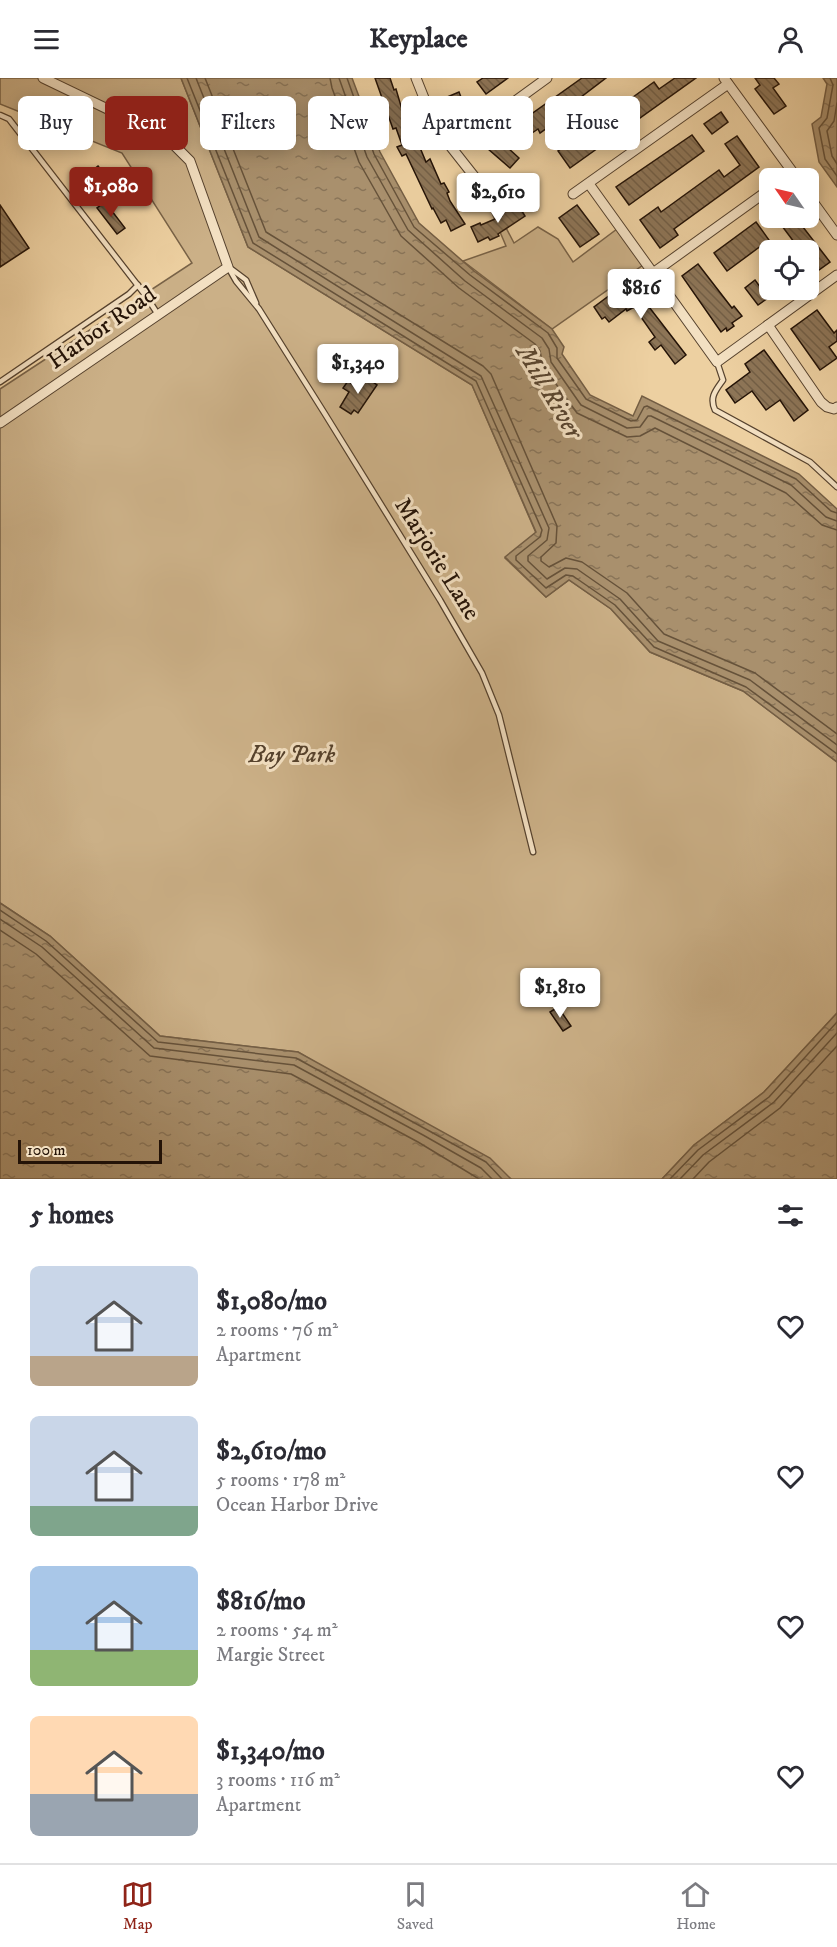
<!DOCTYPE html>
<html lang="en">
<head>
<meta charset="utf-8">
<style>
	:root { --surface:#fff; --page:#f7f7f7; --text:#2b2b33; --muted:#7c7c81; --line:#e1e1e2; --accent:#8f2418 }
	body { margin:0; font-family:"IM FELL DW Pica",serif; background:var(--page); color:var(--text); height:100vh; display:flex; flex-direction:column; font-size:22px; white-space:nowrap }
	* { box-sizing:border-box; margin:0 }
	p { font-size:20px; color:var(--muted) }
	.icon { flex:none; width:33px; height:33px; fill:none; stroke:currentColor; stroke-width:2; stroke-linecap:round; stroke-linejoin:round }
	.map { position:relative; height:1101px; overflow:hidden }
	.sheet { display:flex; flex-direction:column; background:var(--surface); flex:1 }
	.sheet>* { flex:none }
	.hud { position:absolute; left:18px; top:18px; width:801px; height:54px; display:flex; gap:12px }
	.needle { width:39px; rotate:304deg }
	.tools { position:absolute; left:759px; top:90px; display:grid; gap:12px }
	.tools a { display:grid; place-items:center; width:60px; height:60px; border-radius:9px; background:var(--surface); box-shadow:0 3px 15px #0003; font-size:30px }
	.scale { position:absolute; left:18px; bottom:15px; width:144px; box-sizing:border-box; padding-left:6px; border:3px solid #241307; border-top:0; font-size:16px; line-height:21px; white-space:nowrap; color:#241307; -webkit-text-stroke:4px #f3e0c2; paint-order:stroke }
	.price { position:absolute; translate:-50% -51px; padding:0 14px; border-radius:6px; background:#fff; color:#222; font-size:20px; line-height:39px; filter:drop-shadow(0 2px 3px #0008) }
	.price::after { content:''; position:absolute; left:50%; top:36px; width:18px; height:14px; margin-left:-9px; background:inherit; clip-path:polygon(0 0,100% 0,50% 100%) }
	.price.selected { background:var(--accent); color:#fff }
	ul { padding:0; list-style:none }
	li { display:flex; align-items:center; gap:18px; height:150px; padding:0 30px }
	li span { display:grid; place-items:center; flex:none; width:168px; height:120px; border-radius:9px; color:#555 }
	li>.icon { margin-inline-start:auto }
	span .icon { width:72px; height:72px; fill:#fffc; stroke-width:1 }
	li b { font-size:26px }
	h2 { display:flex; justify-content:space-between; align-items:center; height:72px; padding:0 30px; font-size:26px }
	.pill { padding:0 21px; border-radius:9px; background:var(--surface); box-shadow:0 3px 15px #0003; font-size:21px; line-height:54px }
	.pill.selected { background:var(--accent); color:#fff }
	header { display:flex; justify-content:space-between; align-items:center; height:78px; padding:0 30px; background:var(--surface); font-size:27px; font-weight:700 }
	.dock { display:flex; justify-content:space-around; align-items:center; height:84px; border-top:2px solid var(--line); background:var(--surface); font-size:16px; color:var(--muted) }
	.dock a { display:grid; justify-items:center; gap:3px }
	.dock .selected { color:var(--accent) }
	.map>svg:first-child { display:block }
</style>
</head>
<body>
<header><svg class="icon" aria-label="menu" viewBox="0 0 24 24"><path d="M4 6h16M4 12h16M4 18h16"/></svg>Keyplace<svg class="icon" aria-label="person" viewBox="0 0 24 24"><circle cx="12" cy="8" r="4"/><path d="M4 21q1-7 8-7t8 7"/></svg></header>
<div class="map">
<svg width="837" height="1101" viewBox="0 0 837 1101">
	<defs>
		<pattern id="water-ripples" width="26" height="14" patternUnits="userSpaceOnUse" patternTransform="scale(1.5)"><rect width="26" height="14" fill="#a9906d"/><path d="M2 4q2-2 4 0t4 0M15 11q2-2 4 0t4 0" fill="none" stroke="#897458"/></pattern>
		<pattern id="building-back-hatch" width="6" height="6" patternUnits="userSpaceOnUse" patternTransform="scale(1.5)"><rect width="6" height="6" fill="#8d7557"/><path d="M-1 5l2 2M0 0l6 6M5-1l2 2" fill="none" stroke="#735f46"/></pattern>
	</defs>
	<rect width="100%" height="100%" fill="#edd0a1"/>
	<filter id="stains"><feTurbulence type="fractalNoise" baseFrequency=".00333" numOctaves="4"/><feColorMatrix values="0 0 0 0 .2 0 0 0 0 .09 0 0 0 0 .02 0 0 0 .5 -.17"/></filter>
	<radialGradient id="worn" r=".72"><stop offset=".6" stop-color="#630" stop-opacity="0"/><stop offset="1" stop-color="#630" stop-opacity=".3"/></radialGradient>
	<g fill="#cbb087" stroke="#786247" stroke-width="1.5">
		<polygon points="0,0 181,0 248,169 472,307 536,455 505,480 546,519 569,502 611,531 650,574 743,613 837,684 837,935 764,1014 694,1067 662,1101 511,1101 298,974 160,958 50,858 0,825 0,311 192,185 122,75 0,26"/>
		<polygon points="490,119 514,165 538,149 558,161 573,184 617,151 643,187 552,251 463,183 506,168 486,121"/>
	</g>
	<g fill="url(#water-ripples)" stroke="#745e44" stroke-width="1.5">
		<polygon points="181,0 352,0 380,74 419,145 474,193 552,251 564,269 562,276 590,317 633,338 642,318 799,396 837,431 837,684 743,613 650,574 611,531 569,502 546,519 505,479 536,454 472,307 248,169"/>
		<polygon points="823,0 837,0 837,109 819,84 812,46 821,39 827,6"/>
		<polygon points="0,825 50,858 160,958 298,974 490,1080 511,1101 0,1101"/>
		<polygon points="837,935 837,1101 662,1101 694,1067 764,1014"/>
	</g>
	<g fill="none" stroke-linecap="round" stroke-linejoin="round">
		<g stroke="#66523a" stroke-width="1.5">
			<polyline points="187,0 253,165 476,303 542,452 540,459 516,478 516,482 546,510 566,497 573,498 615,527 654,569 746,609 837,676"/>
			<polyline points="196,0 259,159 481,298 549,450 547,462 528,478 528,483 547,501 565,490 577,491 620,521 658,563 750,602 837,667"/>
			<polyline points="205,0 266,154 483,288 491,296 557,448 556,465 541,479 541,483 549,489 566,480 582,484 627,515 664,556 755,595 837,656"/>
			<polyline points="330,0 332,10 359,84 401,158 459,210 535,266 540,273 543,288 577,335 627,359 640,358 655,350 786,415 822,447 837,452"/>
			<polyline points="339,0 367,79 408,152 465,203 542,260 549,271 551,284 581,327 627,350 640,349 648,338 651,338 791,407 826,439 837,443"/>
			<polyline points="347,0 374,76 414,149 470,197 548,255 557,270 557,280 586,321 631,343 637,342 644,329 647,328 796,401 831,433 837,435"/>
			<polyline points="830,0 833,7 827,40 819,50 825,81 837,98"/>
			<polyline points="837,25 834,43 827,53 832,78 837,86"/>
			<polyline points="0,832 46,863 158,964 296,980 486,1084 502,1101"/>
			<polyline points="0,841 42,869 154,970 294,987 423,1057 481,1090 492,1101"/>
			<polyline points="0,852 36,876 150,978 291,996 418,1064 479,1101"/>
			<polyline points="670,1101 698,1072 769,1019 837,944"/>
			<polyline points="680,1101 703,1077 774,1024 837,955"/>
			<polyline points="693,1101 709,1084 780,1030 837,968"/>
		</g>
	</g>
	<g fill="url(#building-back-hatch)" stroke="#241307" stroke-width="1.5">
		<polygon points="375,0 390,0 394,12 396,11 403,35 404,35 414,61 416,60 426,84 430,81 441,106 444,105 449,114 447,115 450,123 465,146 451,153 446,142 441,145 433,130 432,131 406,76 402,78 397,69 402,67 396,50 393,51"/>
		<polygon points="483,0 508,0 486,16 477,4"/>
		<polygon points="582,0 606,0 572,26 575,30 565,38 562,33 548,43 551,47 540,55 538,51 532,55 523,42"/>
		<polygon points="675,0 696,0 570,90 558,73 654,4 659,11"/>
		<polygon points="755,0 774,0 779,6 773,10 786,28 774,36 755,11 760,7"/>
		<polygon points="459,14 466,32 486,57 489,53 519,80 510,90 473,58 469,61 463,53 465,52 452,36 445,20"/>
		<polygon points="721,34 728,44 712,56 704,46"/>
		<polygon points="692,57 704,73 629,127 616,109"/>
		<polygon points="737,58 759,89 674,151 678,157 660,170 640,142 658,129 661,134 719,92 724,99 740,87 725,66"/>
		<polygon points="98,88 114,109 97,123 80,102"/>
		<polygon points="532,98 532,107 537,107 538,119 518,120 517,99"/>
		<polygon points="105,124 125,150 117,156 97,130"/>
		<polygon points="517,125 525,138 498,156 499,158 490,162 488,159 478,164 471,149 480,145 481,147 502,138 501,136"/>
		<polygon points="0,127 29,170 0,189"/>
		<polygon points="577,127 599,156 580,169 559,140"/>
		<polygon points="776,140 796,140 830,184 812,197 808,192 808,172 800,172"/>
		<polygon points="756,144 769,162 727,193 714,175"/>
		<polygon points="698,186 732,230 734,228 742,238 732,245 734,248 727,253 726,250 721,254 682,198"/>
		<polygon points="755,202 768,220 758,227 745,210"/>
		<polygon points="618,211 625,220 636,212 686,277 675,286 661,267 655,272 649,264 655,259 634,229 627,233 626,231 609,244 605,239 602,241 594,229"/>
		<polygon points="817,232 834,255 837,252 837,263 829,269 837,280 820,292 791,251"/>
		<polygon points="764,272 808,332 794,343 780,322 766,332 752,313 735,325 726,312 750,294 745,286"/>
		<polygon points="363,297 377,307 358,335 354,332 351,336 340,329 349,314 343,310 348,303 356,308"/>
		<polygon points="558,929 571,948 563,953 550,934"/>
	</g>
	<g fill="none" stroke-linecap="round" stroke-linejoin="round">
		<g stroke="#56422e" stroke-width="7">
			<g id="service">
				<polyline points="0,37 9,41 146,218 157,235"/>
				<polyline points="228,189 236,203 259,231 325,336 440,522 482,595 499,637 533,774"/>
				<polyline points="230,190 246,202 256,225"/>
				<path d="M 717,284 L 723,302 C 716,312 709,319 715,332 L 810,384 L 837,409"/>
				<polyline points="0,304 129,216 138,207"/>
			</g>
		</g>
		<g stroke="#56422e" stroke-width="11">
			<g id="minor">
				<polyline points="416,0 436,50 481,107"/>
				<polyline points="724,0 797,100"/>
				<polyline points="503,32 547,0"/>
				<polyline points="589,106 717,284 837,197"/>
				<polyline points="573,116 728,6"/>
				<polyline points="808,117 837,157"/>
				<polyline points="653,195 770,111"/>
				<polyline points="768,247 821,324 827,329 834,331 837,329"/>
				<polyline points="0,345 228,189 190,83 169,62 149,51 43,0"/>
			</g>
		</g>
		<use href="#service" stroke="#f3e0c2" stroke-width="4.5"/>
		<use href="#minor" stroke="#f3e0c2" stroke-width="9"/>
	</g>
	<g text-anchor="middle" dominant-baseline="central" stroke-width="6" stroke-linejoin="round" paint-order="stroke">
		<g font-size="24" fill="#241307" stroke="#f3e0c2">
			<text transform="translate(102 250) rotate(-35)">Harbor Road</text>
			<text transform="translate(437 481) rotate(58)">Marjorie Lane</text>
		</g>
		<g font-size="24" font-style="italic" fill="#56422d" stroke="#f3e0c2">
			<text x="292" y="677">Bay Park</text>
		</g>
		<g font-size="26" font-style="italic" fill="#594530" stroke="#f3e0c2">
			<text transform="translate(549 314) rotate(59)">Mill River</text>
		</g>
	</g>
	<rect width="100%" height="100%" filter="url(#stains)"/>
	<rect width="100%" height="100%" fill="url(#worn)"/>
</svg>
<div class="tools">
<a><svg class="needle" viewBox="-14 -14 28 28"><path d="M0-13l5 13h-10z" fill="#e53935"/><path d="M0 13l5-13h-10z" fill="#7c7c81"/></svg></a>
<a><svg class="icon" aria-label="locate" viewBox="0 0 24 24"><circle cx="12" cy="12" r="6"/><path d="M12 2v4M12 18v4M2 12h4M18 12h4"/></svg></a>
</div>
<div class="scale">100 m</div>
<b class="price selected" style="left:111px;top:140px">$1,080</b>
<b class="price" style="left:498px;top:146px">$2,610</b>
<b class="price" style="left:641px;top:242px">$816</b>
<b class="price" style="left:358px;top:317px">$1,340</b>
<b class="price" style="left:560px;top:941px">$1,810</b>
<div class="hud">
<a class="pill">Buy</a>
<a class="pill selected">Rent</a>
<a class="pill">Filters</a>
<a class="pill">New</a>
<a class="pill">Apartment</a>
<a class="pill">House</a>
</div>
</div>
<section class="sheet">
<h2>5 homes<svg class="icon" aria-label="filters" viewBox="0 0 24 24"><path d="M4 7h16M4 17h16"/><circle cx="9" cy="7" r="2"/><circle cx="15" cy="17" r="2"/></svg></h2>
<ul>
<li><span style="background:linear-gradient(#c9d6e8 75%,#b9a48a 0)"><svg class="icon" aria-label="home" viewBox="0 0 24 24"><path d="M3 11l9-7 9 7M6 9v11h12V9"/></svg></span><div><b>$1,080/mo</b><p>2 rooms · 76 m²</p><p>Apartment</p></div><svg class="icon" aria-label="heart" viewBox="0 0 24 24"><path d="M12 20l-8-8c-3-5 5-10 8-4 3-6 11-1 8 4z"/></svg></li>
<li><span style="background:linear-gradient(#c9d6e8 75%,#7fa58c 0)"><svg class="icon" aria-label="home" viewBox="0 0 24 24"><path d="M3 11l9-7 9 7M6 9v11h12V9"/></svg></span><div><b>$2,610/mo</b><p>5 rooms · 178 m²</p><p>Ocean Harbor Drive</p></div><svg class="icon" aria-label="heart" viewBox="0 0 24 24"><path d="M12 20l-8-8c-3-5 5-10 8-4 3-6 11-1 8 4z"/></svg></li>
<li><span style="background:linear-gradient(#a9c7e8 70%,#8fb573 0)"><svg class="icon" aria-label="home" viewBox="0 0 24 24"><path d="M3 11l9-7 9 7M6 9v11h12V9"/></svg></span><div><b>$816/mo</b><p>2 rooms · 54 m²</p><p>Margie Street</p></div><svg class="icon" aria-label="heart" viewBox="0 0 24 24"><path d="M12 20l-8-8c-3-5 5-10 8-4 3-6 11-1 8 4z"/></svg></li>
<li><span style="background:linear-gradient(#ffd9b3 65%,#9aa5b1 0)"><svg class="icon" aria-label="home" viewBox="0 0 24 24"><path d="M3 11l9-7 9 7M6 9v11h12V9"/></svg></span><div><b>$1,340/mo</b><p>3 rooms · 116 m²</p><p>Apartment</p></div><svg class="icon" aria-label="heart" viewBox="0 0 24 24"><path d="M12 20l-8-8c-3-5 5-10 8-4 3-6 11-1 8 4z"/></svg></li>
</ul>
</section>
<nav class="dock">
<a class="selected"><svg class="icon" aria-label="map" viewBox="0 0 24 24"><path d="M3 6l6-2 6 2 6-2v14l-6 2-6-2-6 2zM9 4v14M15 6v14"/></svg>Map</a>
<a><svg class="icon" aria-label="saved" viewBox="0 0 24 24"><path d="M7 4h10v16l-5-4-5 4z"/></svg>Saved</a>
<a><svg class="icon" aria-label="home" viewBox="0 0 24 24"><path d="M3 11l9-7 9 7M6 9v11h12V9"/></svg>Home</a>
</nav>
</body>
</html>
